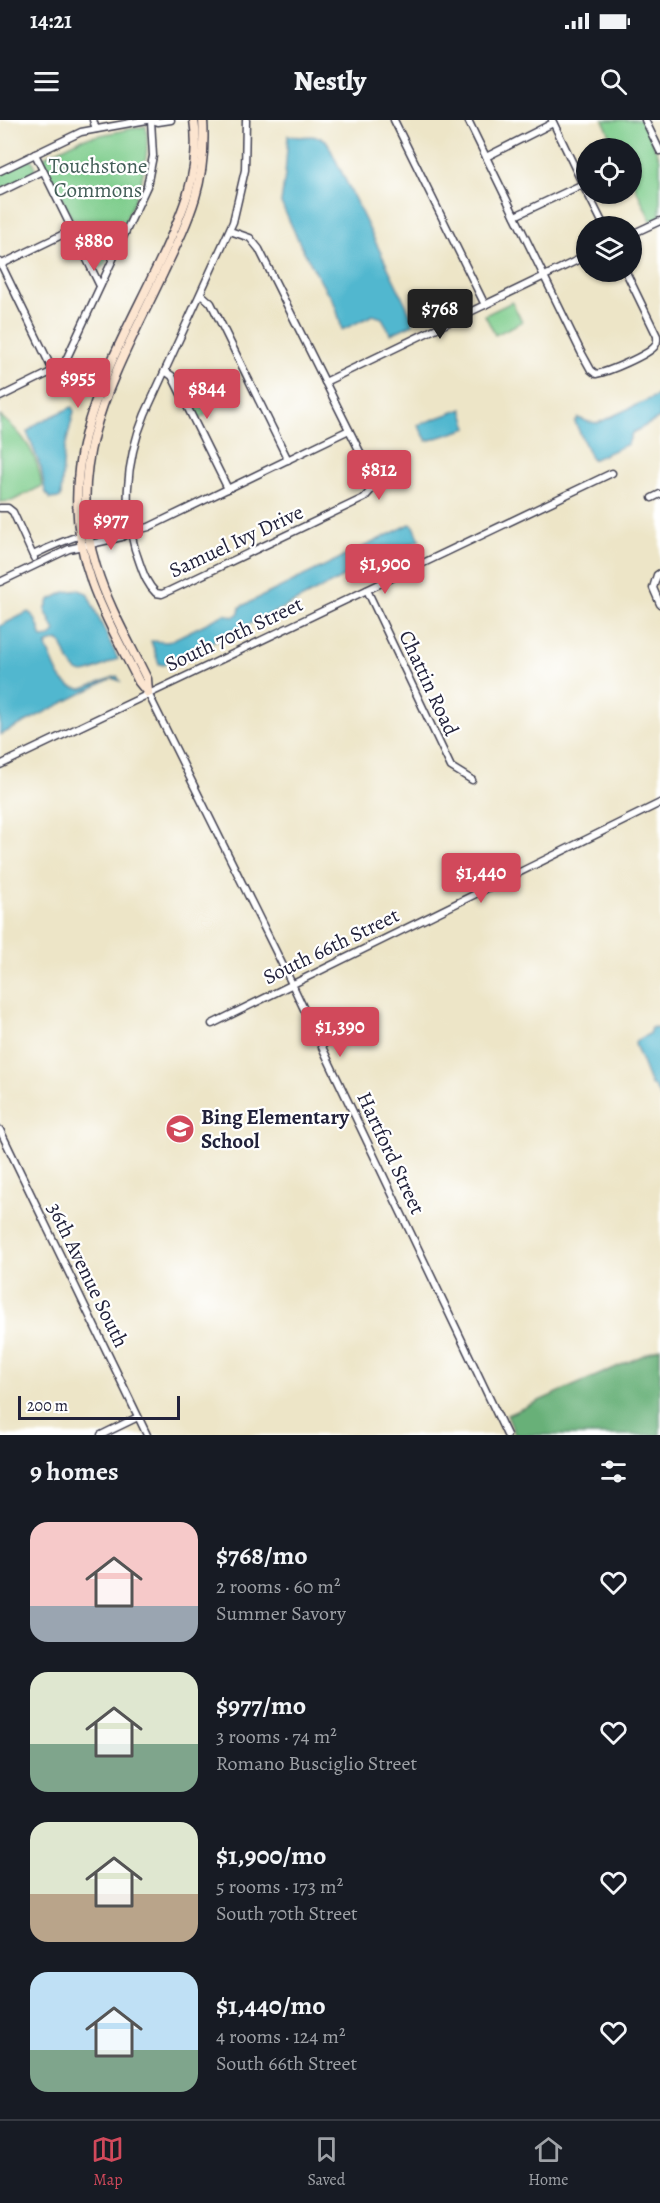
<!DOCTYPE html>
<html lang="en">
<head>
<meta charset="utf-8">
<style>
	:root { --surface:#171b24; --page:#242831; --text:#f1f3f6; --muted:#9ea1a6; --line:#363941; --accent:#d1495b }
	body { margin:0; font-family:Alegreya,serif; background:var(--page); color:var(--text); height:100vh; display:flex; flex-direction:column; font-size:22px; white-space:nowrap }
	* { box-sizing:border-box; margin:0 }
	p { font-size:20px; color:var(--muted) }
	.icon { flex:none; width:33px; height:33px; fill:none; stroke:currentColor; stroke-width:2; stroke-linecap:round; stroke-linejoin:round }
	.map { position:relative; height:1315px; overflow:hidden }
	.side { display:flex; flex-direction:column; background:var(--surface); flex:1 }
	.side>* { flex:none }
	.buttons { position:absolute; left:576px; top:18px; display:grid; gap:12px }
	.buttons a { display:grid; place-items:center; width:66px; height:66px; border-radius:50%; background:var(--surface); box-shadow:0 2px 4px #0004; font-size:30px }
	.scale { position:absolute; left:18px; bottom:15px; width:162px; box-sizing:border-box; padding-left:6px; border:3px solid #22223b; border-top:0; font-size:16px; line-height:21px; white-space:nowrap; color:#22223b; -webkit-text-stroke:4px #fff; paint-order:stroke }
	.price { position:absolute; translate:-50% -51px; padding:0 14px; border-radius:6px; background:var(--accent); color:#fff; font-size:20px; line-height:39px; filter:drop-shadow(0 2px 3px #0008) }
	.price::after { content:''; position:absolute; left:50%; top:36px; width:18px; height:14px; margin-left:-9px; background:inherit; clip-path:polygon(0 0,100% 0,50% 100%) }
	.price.selected { background:#222; color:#fff }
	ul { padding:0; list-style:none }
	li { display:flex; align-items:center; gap:18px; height:150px; padding:0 30px }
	li span { display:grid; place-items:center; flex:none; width:168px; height:120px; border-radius:18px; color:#555 }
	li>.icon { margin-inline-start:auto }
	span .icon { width:72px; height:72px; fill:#fffc; stroke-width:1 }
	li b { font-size:26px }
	h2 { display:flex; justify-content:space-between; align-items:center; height:72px; padding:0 30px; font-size:26px }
	.status { display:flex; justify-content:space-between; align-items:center; height:42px; padding:0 30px; background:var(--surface); direction:ltr }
	.status svg { height:16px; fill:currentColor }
	header { display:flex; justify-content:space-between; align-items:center; height:78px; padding:0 30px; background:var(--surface); font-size:27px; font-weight:800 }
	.dock { display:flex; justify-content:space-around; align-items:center; height:84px; border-top:2px solid var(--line); background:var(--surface); font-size:16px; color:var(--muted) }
	.dock a { display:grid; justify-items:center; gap:3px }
	.dock .selected { color:var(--accent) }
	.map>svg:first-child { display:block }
</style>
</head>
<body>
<div class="status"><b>14:21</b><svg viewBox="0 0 49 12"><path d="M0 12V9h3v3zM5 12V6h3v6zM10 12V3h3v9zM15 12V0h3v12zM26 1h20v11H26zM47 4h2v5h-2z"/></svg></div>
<header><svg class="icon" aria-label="menu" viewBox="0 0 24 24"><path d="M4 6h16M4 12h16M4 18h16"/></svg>Nestly<svg class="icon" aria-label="search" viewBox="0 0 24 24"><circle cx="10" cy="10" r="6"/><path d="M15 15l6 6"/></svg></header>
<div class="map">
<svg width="660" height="1315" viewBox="0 0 660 1315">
	<rect width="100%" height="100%" fill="#fff"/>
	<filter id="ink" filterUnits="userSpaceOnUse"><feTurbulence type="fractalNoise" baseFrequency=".0167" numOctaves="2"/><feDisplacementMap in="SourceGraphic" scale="12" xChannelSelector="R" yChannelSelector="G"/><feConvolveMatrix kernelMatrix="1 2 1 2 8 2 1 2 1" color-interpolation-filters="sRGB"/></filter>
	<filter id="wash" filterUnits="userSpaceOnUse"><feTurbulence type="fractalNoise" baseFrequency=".008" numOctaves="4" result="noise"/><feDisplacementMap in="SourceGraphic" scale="24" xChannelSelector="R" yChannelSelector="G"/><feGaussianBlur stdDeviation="1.35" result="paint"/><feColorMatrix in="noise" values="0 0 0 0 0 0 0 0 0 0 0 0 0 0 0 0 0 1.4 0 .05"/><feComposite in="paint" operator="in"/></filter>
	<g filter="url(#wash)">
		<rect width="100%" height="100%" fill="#ede5c7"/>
		<g fill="#7fcd8d" stroke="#507864" stroke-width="1.5">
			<polygon points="603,0 642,0 660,39 660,97 651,101 632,60 632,28 616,28"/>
			<path d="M 146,6 C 153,57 124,102 104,146 L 96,148 L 44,42 L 44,37 L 81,19 Z"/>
			<path d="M 30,39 C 48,53 11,64 0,69 L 0,52 Z"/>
			<polygon points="512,182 522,202 495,215 485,195"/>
			<polygon points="192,254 206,261 213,269 206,294 198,300 177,259"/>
			<path d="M 0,296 C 24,314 38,335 42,366 L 12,381 L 0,382 Z"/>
		</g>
		<polygon fill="#67b078" stroke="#44695a" stroke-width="1.5" points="660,1228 660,1315 515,1315 507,1295"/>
		<g fill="#51b7cf" stroke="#3a6c85" stroke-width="1.5">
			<path d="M 288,15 C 301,20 311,12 326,20 L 411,195 L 413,204 L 391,214 L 382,198 L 373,195 L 342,210 C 339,198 335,178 326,171 L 301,126 L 281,83 L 285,55 Z"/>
			<polygon points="660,274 660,298 632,313 628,324 592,340 575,302 578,298 589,302 598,303"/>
			<polygon points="72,287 74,291 64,332 61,375 60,378 50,379 45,371 41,348 27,312 38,303"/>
			<polygon points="462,289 468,308 427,321 418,305"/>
			<polygon points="410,404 414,406 420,420 374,441 281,489 164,545 159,544 151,521 168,522 225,494 233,497 239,493 240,487"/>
			<path d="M 79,470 L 87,473 L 118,539 C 81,555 78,565 61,523 L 58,520 L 48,523 L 46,527 C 56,544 57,568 82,569 L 117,556 L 120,561 L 112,558 L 0,615 L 0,506 L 28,492 C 37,497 39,509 42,518 L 50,517 L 55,511 L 45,490 L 49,480 L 65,472 Z"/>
			<polygon points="655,907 660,909 660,977 654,966 651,965 635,924 636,921 649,914 651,908"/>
		</g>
	</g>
	<g filter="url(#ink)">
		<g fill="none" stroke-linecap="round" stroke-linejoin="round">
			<g stroke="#403f50" stroke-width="9">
				<g id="street">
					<polyline points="93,0 96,9"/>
					<polyline points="152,0 158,2 171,0"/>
					<polyline points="394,0 485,185"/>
					<path d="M 468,0 L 581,232 L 591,250 L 596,254 C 608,252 648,235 655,226 C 658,222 657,221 657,216 L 626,152"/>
					<polyline points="552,0 586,71"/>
					<polyline points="645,0 660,31"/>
					<polyline points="35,34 100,166"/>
					<polyline points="486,37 553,3"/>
					<polyline points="0,51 81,12 147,0"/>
					<polyline points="0,72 43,51"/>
					<polyline points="588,74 604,106"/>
					<polyline points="515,96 583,64"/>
					<path d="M 230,111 L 250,118 L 259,129 L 371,354 L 372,369 L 364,378 L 171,470 L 162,474 L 156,473 C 147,464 144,455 140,444 C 121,395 125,342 145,294 L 233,102 L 245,50 L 246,0"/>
					<polyline points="632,114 660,101"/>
					<polyline points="0,142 53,251"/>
					<polyline points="0,145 72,110"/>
					<polyline points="201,174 211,183 288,340"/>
					<polyline points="165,251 172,256 228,369"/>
					<polyline points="325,262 586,136"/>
					<polyline points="0,277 53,251 65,242 147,66 153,36 151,0"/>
					<polyline points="652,378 660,374"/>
					<polyline points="0,388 8,388 13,392 34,438"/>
					<path d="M 33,435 C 58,423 103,402 130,412"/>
					<polyline points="660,453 657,455 653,468 660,484"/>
					<polyline points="0,462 69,429 122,417 130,412 149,407 349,310"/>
					<polyline points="367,470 451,647 472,660"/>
					<polyline points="148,573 292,864 507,1315"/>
					<polyline points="0,645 612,353"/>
					<polyline points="212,904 660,683"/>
					<polyline points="0,1010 147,1315"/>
					<polyline points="101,1315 138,1297"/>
				</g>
			</g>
			<g stroke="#403f50" stroke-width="11">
				<g id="secondary">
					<path d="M 148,572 L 147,559 C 129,522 108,486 96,447 C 61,336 119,248 164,151 C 190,97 207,62 203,0"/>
					<path d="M 148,573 L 139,562 C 123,529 104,497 92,463 C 48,340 110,247 161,139 C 182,94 202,51 194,0"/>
				</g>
			</g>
			<use href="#street" stroke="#fff" stroke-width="6"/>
			<use href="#secondary" stroke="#fce5d0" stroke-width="8"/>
		</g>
	</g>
	<defs>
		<g id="school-disc" transform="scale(1.5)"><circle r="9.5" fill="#d1495b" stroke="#fff"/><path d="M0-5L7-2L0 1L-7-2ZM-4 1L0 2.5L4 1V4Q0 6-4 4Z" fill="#fff"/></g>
	</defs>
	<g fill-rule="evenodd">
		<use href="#school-disc" x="180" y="1009"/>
	</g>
	<g text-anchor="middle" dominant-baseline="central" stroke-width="4.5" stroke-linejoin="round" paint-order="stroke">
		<g font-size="21" fill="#435e58" stroke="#fff">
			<text x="98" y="46">Touchstone<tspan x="98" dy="24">Commons</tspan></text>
		</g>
		<g font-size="21" fill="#22223b" stroke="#fff">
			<text transform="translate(236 421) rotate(-25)">Samuel Ivy Drive</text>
			<text transform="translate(234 514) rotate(-25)">South 70th Street</text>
			<text transform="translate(429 563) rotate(65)">Chattin Road</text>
			<text transform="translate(331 826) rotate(-26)">South 66th Street</text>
			<text transform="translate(391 1033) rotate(65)">Hartford Street</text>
			<text transform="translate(88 1155) rotate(64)">36th Avenue South</text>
		</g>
		<g font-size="21" font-weight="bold" fill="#22223b" stroke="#fff" text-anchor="start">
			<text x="201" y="997">Bing Elementary<tspan x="201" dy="24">School</tspan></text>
		</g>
	</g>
</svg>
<div class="buttons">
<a><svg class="icon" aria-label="locate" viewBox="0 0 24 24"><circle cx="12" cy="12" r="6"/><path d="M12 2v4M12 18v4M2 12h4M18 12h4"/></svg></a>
<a><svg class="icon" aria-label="layers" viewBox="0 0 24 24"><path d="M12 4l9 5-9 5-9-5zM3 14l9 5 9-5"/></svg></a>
</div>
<div class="scale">200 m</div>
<b class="price" style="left:94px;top:152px">$880</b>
<b class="price selected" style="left:440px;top:220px">$768</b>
<b class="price" style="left:78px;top:289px">$955</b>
<b class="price" style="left:207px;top:300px">$844</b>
<b class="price" style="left:379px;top:381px">$812</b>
<b class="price" style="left:111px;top:431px">$977</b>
<b class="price" style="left:385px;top:475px">$1,900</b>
<b class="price" style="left:481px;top:784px">$1,440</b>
<b class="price" style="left:340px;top:938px">$1,390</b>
</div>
<section class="side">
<h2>9 homes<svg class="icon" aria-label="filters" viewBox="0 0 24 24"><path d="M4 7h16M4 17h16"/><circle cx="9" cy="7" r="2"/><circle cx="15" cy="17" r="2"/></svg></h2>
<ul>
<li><span style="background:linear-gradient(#f6c9c9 70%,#9aa5b1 0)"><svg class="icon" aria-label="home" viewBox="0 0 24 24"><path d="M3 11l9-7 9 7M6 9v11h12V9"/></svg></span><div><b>$768/mo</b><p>2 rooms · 60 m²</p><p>Summer Savory</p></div><svg class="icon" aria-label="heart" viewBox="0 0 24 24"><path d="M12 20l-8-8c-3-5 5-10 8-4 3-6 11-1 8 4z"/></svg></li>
<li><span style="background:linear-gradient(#dfe7d0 60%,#7fa58c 0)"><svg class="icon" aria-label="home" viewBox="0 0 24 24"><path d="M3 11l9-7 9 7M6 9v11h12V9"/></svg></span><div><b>$977/mo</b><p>3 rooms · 74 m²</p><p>Romano Busciglio Street</p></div><svg class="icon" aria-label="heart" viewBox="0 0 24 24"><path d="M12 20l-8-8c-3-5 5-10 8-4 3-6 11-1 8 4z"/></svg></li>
<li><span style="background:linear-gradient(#dfe7d0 60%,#b9a48a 0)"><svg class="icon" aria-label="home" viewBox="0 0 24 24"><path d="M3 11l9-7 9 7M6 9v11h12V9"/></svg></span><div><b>$1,900/mo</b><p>5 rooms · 173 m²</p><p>South 70th Street</p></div><svg class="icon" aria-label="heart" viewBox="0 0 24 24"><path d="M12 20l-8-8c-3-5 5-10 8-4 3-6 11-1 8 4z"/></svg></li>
<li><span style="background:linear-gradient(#bfe0f5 65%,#7fa58c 0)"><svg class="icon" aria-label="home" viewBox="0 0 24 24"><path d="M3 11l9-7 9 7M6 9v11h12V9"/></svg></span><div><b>$1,440/mo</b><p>4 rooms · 124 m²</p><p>South 66th Street</p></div><svg class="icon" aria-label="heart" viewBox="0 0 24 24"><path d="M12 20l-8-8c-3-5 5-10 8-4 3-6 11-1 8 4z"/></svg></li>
</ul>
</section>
<nav class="dock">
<a class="selected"><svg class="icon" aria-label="map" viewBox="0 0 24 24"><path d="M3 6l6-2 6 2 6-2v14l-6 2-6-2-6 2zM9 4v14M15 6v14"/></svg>Map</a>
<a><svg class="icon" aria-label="saved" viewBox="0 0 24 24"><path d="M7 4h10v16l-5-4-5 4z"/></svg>Saved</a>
<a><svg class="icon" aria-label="home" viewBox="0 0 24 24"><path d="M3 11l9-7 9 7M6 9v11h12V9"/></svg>Home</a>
</nav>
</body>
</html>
